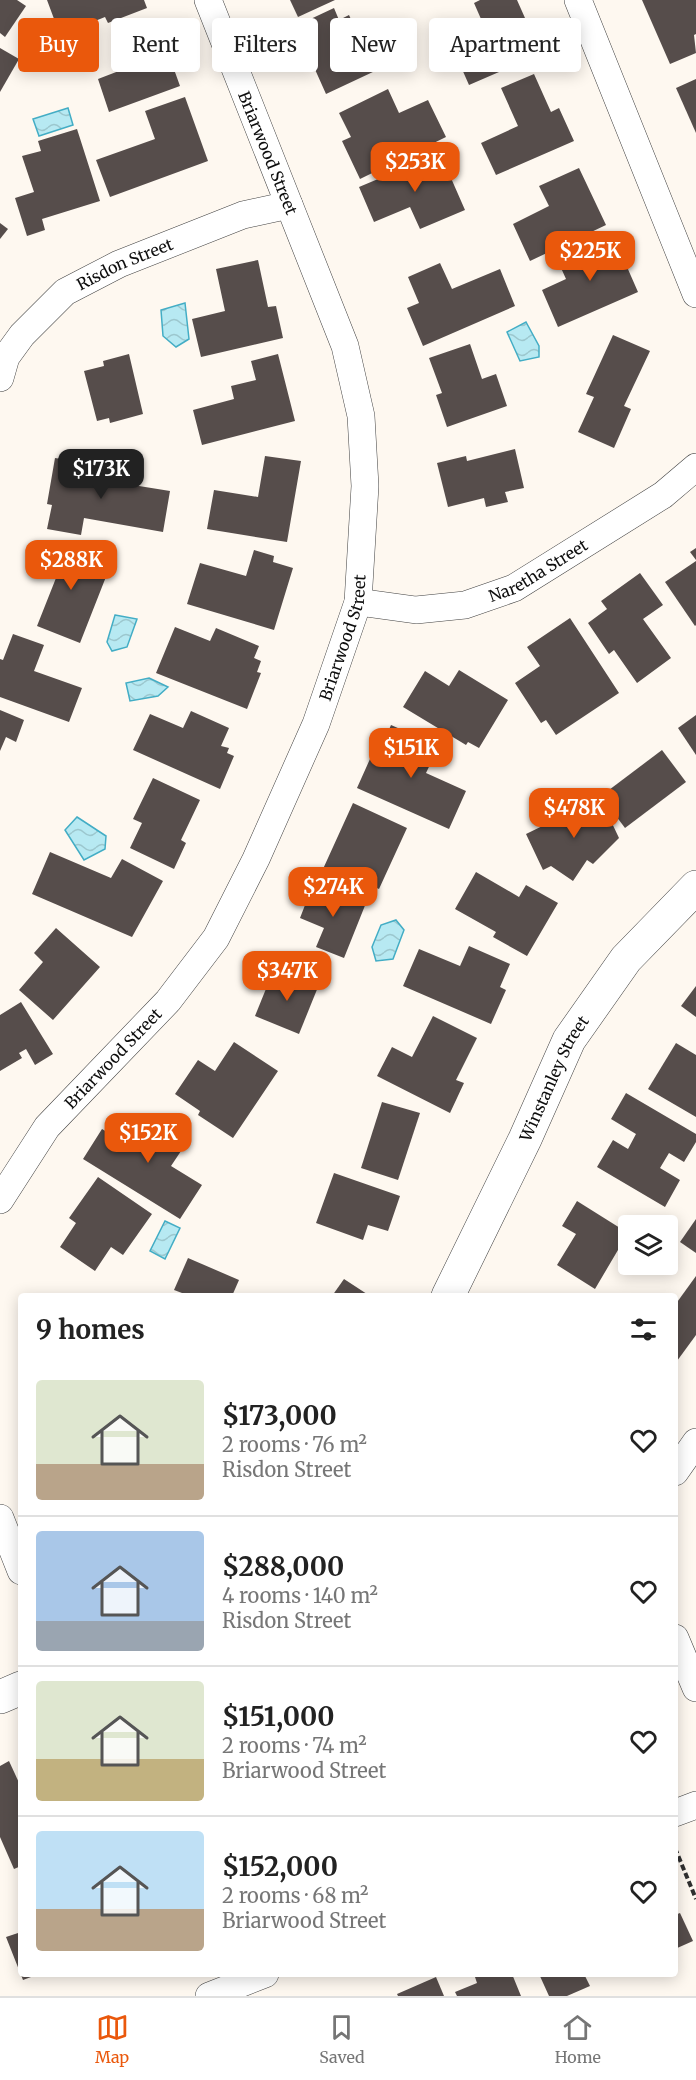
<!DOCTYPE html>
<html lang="en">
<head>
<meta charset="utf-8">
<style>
	:root { --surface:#fff; --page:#f2f2f2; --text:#222; --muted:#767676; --line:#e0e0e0; --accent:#ea580c }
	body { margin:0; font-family:Merriweather,serif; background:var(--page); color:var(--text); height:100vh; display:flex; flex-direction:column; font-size:22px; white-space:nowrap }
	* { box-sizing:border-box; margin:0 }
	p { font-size:20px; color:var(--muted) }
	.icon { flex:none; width:33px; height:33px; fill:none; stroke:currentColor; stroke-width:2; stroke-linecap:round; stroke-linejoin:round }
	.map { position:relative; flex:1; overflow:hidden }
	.side { position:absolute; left:18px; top:1293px; width:660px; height:684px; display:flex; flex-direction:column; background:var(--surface); border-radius:6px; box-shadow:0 3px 15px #0003 }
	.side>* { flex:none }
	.hud { position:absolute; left:18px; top:18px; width:660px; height:54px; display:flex; gap:12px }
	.controls { position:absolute; left:618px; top:1215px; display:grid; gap:12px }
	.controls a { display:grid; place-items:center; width:60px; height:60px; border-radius:6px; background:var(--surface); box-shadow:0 3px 15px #0003; font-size:30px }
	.price { position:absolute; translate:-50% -51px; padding:0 14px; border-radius:12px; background:var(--accent); color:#fff; font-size:20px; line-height:39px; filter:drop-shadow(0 2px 3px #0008) }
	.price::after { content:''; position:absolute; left:50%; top:36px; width:18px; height:14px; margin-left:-9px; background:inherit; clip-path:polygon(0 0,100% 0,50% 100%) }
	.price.on { background:#222; color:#fff }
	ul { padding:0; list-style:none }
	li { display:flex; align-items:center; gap:18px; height:150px; padding:0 18px }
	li+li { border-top:2px solid var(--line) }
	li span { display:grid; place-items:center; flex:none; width:168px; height:120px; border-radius:6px; color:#555 }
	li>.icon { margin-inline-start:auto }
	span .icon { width:72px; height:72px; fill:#fffc; stroke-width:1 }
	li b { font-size:26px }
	h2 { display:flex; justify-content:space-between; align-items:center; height:72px; padding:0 18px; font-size:26px }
	.pill { padding:0 21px; border-radius:6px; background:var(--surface); box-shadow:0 3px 15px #0003; font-size:21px; line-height:54px }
	.pill.on { background:var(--accent); color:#fff }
	.tabs { display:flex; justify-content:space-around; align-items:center; height:84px; border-top:2px solid var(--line); background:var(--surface); font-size:16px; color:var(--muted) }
	.tabs a { display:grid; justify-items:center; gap:3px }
	.tabs .on { color:var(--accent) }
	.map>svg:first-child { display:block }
</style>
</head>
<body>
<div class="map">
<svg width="696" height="1996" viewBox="0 0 696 1996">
	<defs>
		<pattern id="water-waves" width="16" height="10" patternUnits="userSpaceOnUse" patternTransform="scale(1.5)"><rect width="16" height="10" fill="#b7e9f2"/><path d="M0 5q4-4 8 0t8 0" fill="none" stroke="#9cc7ce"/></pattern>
	</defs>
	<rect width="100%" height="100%" fill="#fef8f0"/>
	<g fill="url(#water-waves)" stroke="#43adc5" stroke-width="1.5">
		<polygon points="68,108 73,125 39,136 33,119"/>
		<polygon points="185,303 189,339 176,347 163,336 161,310"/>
		<polygon points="526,322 539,346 539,357 520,361 507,332"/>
		<polygon points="115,615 137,619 127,647 112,651 107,642"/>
		<polygon points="149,678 168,687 158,696 130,701 126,683"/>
		<polygon points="77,817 106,836 105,849 84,860 65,830"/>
		<polygon points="396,920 404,930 393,959 376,961 372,947 381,925"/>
		<polygon points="165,1221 180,1228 165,1259 150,1251"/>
	</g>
	<g fill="#564d4b">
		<polygon points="0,0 17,0 26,6 5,37 0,33"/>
		<polygon points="47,0 144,0 147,8 108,23 105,17 60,35"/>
		<polygon points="290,0 335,0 298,17"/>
		<polygon points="480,0 517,0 541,54 469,85 454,51 488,35 474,3"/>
		<polygon points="642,0 696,0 696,34 694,35 696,53 670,64"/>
		<polygon points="334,8 339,20 349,15 375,71 326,94 309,56 316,52 302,23"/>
		<polygon points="156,19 180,86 109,112 98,79 124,69 112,35"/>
		<polygon points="0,48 19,59 0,92"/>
		<polygon points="534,74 551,112 559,108 574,141 496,175 481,143 518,126 501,88"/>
		<polygon points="696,79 696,133 676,88"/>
		<polygon points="388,89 399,113 428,100 446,137 360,179 342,141 351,137 339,113"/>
		<polygon points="185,97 208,161 110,197 96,160 155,139 145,111"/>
		<polygon points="77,129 100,201 42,219 45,230 27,236 15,198 34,192 22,156 41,151 38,141"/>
		<polygon points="440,153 465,210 420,229 410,207 374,222 359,187"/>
		<polygon points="579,168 606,225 530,261 513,224 549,206 539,186"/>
		<polygon points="0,223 8,229 0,239"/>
		<polygon points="613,235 638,292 558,327 542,290 566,279 557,259"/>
		<polygon points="258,260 268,307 276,306 283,338 201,357 192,319 225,311 216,269"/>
		<polygon points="440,263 452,289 500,269 515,306 423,346 407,308 419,303 408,277"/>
		<polygon points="613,335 650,351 624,406 631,409 614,448 578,432 594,397 586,394"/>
		<polygon points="470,344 482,379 496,374 507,406 447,427 436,395 442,393 429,358"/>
		<polygon points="129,354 143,414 110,423 109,418 97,421 84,371 104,366 103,361"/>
		<polygon points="278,354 295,421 202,445 193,410 234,399 231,386 256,380 251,361"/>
		<polygon points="515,449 524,488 505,492 508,502 486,507 484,498 448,507 437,463 466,456 467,461"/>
		<polygon points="265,456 301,461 287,542 207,529 214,490 258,497"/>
		<polygon points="55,458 111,467 108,481 170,491 163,532 84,518 81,535 47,529 52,505 47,504"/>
		<polygon points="44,547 70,557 73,549 111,564 80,643 37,626 56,578 35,570"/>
		<polygon points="696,548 696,560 690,552"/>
		<polygon points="254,550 274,556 273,562 293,568 274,630 187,604 200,563 246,576"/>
		<polygon points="696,561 696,625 695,626 665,582"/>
		<polygon points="640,573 663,605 643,619 671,658 637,683 614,650 609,654 588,623 607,609 601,601"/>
		<polygon points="570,618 619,693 556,735 546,720 541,723 515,683 540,666 527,647"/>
		<polygon points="175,627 210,641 216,628 259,646 254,658 261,661 257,672 261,673 247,709 156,673"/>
		<polygon points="13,634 44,645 34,671 82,688 69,722 0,697 0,659 3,660"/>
		<polygon points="459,670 508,700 479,748 468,742 466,745 403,707 425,671 449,686"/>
		<polygon points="0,710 24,720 16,742 6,737 0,751"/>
		<polygon points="191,711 229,728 221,746 229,748 227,753 234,756 220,789 133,750 150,714 183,728"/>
		<polygon points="696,715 696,755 678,728"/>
		<polygon points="391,725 439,746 426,773 466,791 449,829 357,788 374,750 379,752"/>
		<polygon points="662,750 686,782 625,828 601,796"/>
		<polygon points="153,778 200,800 181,840 186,843 174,869 130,848 142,823 133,819"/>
		<polygon points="600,798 619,838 593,864 587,860 573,881 551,866 543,870 526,834"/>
		<polygon points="353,803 407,828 379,889 350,876 348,880 323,869"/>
		<polygon points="50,852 111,878 122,859 163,881 132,937 32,894"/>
		<polygon points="476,872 519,897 526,885 558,903 527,956 493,937 496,932 455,909"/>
		<polygon points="314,882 366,903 344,958 316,947 324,928 300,918"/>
		<polygon points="56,928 100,967 53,1020 19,990 43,962 34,953"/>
		<polygon points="469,946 510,964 500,987 506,990 491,1024 403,986 419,949 460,966"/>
		<polygon points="274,969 318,987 299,1034 255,1016"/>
		<polygon points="696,986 696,1017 681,1006"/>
		<polygon points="21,1002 53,1054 35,1065 26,1049 19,1053 22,1058 0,1071 0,1015"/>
		<polygon points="433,1016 477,1038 456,1080 464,1083 450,1113 377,1076 392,1047 412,1057"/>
		<polygon points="234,1042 278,1071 233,1138 198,1115 200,1111 175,1094 198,1060 215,1071"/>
		<polygon points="676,1043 696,1055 696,1117 648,1089"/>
		<polygon points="626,1093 696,1134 696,1142 684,1162 669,1153 660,1168 680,1180 665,1207 597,1167 613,1140 628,1149 636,1134 611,1119"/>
		<polygon points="382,1102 420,1113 398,1180 361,1168"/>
		<polygon points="148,1113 189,1139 171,1166 202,1185 180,1219 83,1159 102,1129 128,1145"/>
		<polygon points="334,1173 400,1196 388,1231 368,1225 363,1240 316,1223"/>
		<polygon points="98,1177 152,1214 123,1255 111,1247 95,1271 60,1247 76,1223 69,1218"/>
		<polygon points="577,1201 628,1233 595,1289 557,1265 576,1234 562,1226"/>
		<polygon points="696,1219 696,1253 680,1242"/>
		<polygon points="188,1258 239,1280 232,1296 190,1296 174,1290"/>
		<polygon points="696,1276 696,1335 677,1361 675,1359 675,1305"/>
		<polygon points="344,1279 370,1296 332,1296"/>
		<polygon points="9,1761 21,1787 21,1866 14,1869 0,1837 0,1766"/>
		<polygon points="680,1913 693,1941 675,1949 675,1915"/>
		<polygon points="21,1932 21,1974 39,1974 23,1980 6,1937"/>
		<polygon points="474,1974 512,1974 521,1996 457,1996 455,1992 477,1983"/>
		<polygon points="539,1974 584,1974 590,1986 567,1996 549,1996"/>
		<polygon points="436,1977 444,1996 398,1996 397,1994"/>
	</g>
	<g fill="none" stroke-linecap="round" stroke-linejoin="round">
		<g stroke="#414141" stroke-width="28">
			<g id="minor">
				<polyline points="578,0 696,294"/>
				<path id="s1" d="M 0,378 L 6,357 L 22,335 L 65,292 L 119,264 L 243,215 L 289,205"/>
				<path id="s2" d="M 358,602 L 416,610 L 465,605 L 514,588 L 663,495 L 696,467"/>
				<path id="s3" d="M 0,1200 L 47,1127 L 168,1001 L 216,938 L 256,859 L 316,724 L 358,602 L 365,486 L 361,416 L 345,346 L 208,0"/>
				<polyline points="675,1472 696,1442"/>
				<polyline points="0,1518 21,1571"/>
				<polyline points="675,1638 696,1688"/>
				<polyline points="675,1813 696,1805"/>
				<polyline points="209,1996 265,1974"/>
			</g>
		</g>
		<g stroke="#414141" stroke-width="34">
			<g id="tertiary">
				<path id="s4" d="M 448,1296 L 525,1139 L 569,1040 L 626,959 L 696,887"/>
				<polyline points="0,1697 21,1688"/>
			</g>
		</g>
		<polyline stroke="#303030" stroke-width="4" stroke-dasharray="6 3" stroke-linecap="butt" points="675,1848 696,1899"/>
		<use href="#minor" stroke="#fff" stroke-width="27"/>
		<use href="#tertiary" stroke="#fff" stroke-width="33"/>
	</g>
	<g text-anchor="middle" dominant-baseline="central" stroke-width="6" stroke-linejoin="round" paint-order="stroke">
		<g font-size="16" fill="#0e0e0e" stroke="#fff">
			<text transform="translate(268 153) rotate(68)">Briarwood Street</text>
			<text stroke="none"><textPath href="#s1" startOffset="176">Risdon Street</textPath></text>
			<text stroke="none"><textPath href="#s2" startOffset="189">Naretha Street</textPath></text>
			<text stroke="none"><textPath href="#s3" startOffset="668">Briarwood Street</textPath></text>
			<text stroke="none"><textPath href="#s3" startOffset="182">Briarwood Street</textPath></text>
			<text stroke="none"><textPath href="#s4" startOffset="242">Winstanley Street</textPath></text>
		</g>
	</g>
</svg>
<div class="controls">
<a><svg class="icon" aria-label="layers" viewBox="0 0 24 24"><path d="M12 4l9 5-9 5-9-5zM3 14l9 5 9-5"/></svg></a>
</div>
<b class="price" style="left:415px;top:193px">$253K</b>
<b class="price" style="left:590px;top:282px">$225K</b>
<b class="price on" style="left:101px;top:500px">$173K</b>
<b class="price" style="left:71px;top:591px">$288K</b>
<b class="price" style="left:411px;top:779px">$151K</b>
<b class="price" style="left:574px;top:839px">$478K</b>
<b class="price" style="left:333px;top:918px">$274K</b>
<b class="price" style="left:287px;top:1002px">$347K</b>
<b class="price" style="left:148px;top:1164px">$152K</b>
<div class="hud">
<a class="pill on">Buy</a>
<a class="pill">Rent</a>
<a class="pill">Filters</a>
<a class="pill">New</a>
<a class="pill">Apartment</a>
</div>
<section class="side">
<h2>9 homes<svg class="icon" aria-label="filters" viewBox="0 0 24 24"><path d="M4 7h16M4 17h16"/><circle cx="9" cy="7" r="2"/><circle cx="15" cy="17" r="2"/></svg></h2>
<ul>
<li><span style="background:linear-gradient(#dfe7d0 70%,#b9a48a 0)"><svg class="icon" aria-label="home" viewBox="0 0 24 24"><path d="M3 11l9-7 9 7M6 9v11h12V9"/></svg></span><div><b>$173,000</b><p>2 rooms · 76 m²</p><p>Risdon Street</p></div><svg class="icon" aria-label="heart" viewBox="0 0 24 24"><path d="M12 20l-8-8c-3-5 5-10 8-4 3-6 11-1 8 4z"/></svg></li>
<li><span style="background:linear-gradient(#a9c7e8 75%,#9aa5b1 0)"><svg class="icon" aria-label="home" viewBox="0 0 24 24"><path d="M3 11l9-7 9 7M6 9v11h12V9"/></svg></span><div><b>$288,000</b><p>4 rooms · 140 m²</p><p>Risdon Street</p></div><svg class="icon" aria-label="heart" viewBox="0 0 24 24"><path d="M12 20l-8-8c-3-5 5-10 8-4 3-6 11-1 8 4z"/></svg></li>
<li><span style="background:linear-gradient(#dfe7d0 65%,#c2b280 0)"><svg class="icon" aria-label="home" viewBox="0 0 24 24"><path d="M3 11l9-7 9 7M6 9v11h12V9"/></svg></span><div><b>$151,000</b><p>2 rooms · 74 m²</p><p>Briarwood Street</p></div><svg class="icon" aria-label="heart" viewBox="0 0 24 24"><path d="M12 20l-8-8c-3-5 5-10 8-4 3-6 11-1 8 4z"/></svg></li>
<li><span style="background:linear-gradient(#bfe0f5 65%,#b9a48a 0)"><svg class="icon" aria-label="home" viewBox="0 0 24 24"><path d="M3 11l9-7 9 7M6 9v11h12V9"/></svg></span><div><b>$152,000</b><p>2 rooms · 68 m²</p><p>Briarwood Street</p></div><svg class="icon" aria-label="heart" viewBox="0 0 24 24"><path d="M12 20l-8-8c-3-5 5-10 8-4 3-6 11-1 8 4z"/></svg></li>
</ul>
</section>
</div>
<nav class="tabs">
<a class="on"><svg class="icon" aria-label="map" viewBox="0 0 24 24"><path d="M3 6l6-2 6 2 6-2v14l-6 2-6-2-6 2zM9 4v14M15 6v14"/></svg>Map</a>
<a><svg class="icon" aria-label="saved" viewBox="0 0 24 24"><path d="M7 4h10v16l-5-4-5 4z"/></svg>Saved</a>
<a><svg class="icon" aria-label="home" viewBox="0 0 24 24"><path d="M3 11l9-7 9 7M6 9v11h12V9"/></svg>Home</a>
</nav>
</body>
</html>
